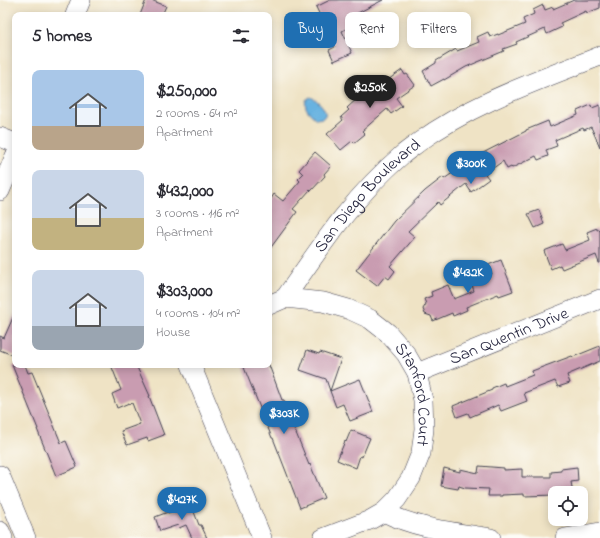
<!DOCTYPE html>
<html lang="en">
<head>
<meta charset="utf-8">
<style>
	:root { --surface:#fff; --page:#f7f7f7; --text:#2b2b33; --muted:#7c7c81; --accent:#1f6fb2 }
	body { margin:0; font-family:"Indie Flower",sans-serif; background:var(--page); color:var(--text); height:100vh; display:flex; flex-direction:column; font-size:15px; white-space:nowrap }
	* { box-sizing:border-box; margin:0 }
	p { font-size:13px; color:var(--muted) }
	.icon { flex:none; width:22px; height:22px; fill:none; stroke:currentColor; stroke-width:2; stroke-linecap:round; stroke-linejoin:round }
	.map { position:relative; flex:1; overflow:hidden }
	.panel { position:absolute; left:12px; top:12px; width:260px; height:356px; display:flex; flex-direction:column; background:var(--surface); border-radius:8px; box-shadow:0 2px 10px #0003 }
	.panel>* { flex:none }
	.guide { position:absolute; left:284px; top:12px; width:256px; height:36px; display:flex; gap:8px }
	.buttons { position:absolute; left:548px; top:486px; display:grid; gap:8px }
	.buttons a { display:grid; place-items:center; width:40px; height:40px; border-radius:8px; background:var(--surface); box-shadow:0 2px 10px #0003; font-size:20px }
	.price { position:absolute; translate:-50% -34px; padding:0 9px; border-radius:14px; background:var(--accent); color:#fff; font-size:13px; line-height:26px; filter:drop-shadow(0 1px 2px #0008) }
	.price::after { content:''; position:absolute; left:50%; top:24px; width:12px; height:9px; margin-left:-6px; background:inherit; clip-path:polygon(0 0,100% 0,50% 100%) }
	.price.on { background:#222; color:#fff }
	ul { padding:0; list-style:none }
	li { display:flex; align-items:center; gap:12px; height:100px; padding:0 20px }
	li span { display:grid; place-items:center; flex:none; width:112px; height:80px; border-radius:8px; color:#555 }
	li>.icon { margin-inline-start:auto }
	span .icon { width:48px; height:48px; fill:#fffc; stroke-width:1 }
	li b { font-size:17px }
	h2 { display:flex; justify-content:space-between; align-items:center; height:48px; padding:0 20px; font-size:17px }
	.tag { padding:0 14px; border-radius:8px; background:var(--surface); box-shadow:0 2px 10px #0003; font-size:14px; line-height:36px }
	.tag.on { background:var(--accent); color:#fff }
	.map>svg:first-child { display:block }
</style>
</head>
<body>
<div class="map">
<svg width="600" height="538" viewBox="0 0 600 538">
	<rect width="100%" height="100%" fill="#fdfcf7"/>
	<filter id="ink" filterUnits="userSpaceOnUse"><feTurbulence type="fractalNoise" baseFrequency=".025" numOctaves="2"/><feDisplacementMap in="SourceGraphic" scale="8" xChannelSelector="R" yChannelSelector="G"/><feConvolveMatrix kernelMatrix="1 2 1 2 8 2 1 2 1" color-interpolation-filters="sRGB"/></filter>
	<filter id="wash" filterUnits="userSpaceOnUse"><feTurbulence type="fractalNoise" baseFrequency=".012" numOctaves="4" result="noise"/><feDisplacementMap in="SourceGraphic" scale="16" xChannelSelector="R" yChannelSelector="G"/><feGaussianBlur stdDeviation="0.9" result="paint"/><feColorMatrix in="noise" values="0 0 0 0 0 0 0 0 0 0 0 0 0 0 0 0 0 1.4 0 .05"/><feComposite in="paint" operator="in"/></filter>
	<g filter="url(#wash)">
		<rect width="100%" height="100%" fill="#efe3c5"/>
		<path fill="#68b2e0" stroke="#456a8e" d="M 310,97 C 315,98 324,106 325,112 C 326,115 325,115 323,118 L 316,119 C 311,114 303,109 306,100 Z"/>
		<g id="blocks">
			<g fill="#c99cb1">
				<polygon points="146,0 151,0 166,6 162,15 140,15"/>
				<polygon points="330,0 383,0 346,19 350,27 342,31 352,53 334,61 329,50 335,47 316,7"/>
				<polygon points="574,0 600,0 600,8 587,13 586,11 560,23 562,27 547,34 545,29 516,42 517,44 503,49 504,51 466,67 444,80 444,79 431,86 423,71 436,63 436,61 456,49 457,51 479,42 477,37 488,32 490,37 498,34 498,35 525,24 523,19 534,14 533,10 543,5 545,10 553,7 553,9"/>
				<polygon points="402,70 405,75 407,74 415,85 396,98 402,106 391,114 387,109 362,131 365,134 354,143 352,141 341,150 327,134 343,120 341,117 349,110 347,108 359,97 359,98 381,83 382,84"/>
				<polygon points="591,105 592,108 600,105 600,147 591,127 584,130 583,128 555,140 557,146 546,150 548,156 538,160 536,156 512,168 511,167 507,169 503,161 485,174 489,179 471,192 466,184 440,205 438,202 408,231 415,237 390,266 395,271 389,279 385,276 377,286 356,270 394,221 425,191 443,177 444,179 477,156 526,131 526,130 548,121 550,127 578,115 577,111"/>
				<polygon points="315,152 331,166 324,174 325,176 311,191 310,190 293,209 297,212 269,250 269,202 274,194 283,201 300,181 298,179 303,174 299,170"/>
				<polygon points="539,210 544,224 535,228 528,214"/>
				<polygon points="597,228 597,230 600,229 600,263 599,263 596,255 562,269 560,265 551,269 544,251 562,244 565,250 590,240 587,232"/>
				<polygon points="501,260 513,291 499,296 498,294 466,307 467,310 453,316 452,313 433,321 431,316 425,314 423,309 426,304 424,299 432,296 431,292 448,285 454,299 474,291 471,282 492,274 488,265"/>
				<polygon points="15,313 15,356 0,350 0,336 4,338"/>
				<polygon points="600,346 600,361 567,375 570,383 558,387 555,381 524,393 527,401 501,411 498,405 470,417 468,413 457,417 453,406 492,390 492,388 504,383 505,386 533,375 532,371 572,356 573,357"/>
				<polygon points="307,350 319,354 320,352 341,359 330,391 326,379 300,370"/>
				<polygon points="12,365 25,365 28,373 32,372 61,443 66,441 77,467 56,476 37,429 38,429 29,407"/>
				<polygon points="111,365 136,365 150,396 149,396 164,435 148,441 147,438 127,445 121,431 140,424 132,403 129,404 129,403 117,408 112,394 121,390"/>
				<polygon points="243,365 269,365 282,400 284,400 295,428 294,428 309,465 310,464 324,498 300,508 287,474 273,438 272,438"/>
				<polygon points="360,379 373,412 350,421 343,404 336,407 330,391"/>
				<polygon points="351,430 370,438 362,457 360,456 356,468 337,460 345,441 346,442"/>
				<polygon points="479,466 504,468 504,470 522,469 522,477 551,477 551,472 561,471 561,469 577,467 578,481 571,482 573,493 555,493 555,495 524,496 524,494 502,495 502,496 488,496 489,489 465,488 459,486 458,489 441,486 444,468 460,472 460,469 478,473"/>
				<polygon points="191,504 199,525 201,525 207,538 192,538 186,525 179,528 178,525 160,531 155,517 168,512 168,513"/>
			</g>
		</g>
	</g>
	<g filter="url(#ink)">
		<use href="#blocks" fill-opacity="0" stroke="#413f50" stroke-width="1"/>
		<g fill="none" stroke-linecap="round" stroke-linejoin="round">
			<g stroke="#413f50" stroke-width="20">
				<g id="minor">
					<polyline points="75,15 81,0"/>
					<polyline points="0,137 15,143"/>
					<polyline points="0,191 15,156"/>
					<path id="s1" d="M 285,298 C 321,246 354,196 402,155 C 408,150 414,146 419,142 C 474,102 538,81 600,56"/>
					<path id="s2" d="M 269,305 L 285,298 L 323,302 L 348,309 L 370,319 L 388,333 L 406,354 L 417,373 L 423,400 L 424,429 L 421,453 L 411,478 L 397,499 L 384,512 L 370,520 L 323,538"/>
					<polyline points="191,365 262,538"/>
					<path id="s3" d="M 417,373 L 600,299"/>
					<polyline points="0,475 26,538"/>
					<path d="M 384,512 C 417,529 455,532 491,538"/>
					<polyline points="0,531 3,538"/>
					<polyline points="565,538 600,532"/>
				</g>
			</g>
			<use href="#minor" stroke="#fff" stroke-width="19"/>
		</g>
	</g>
	<g text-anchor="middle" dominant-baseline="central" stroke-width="3.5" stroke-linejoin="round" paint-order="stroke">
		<g font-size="17" fill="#22223b" stroke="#fdfcf7">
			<text stroke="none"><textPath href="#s1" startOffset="132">San Diego Boulevard</textPath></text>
			<text stroke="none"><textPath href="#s3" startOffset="99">San Quentin Drive</textPath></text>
			<text stroke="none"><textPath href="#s2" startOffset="198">Stanford Court</textPath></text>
		</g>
	</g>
</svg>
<div class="buttons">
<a><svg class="icon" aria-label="locate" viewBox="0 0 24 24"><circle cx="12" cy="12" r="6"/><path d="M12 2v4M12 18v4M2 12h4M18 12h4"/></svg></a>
</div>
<b class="price on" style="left:370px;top:109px">$250K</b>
<b class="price" style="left:471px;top:185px">$300K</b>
<b class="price" style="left:468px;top:294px">$432K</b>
<b class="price" style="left:284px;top:435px">$303K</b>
<b class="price" style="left:182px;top:521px">$427K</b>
<div class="guide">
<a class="tag on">Buy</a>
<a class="tag">Rent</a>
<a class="tag">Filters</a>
</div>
<section class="panel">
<h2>5 homes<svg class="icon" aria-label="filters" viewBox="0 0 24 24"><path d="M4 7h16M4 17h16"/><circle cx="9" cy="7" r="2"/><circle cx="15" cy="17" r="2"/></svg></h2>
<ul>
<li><span style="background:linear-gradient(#a9c7e8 70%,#b9a48a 0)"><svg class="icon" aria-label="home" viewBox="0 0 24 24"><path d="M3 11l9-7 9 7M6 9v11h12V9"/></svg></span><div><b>$250,000</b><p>2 rooms · 64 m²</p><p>Apartment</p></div></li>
<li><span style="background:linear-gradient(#c9d6e8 60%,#c2b280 0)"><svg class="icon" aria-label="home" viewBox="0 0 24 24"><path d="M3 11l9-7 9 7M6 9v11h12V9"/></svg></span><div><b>$432,000</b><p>3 rooms · 116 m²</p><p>Apartment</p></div></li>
<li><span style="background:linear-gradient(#c9d6e8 70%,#9aa5b1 0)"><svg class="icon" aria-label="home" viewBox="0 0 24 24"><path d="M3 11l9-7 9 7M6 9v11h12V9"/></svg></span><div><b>$303,000</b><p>4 rooms · 104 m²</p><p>House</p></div></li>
</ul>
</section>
</div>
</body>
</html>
